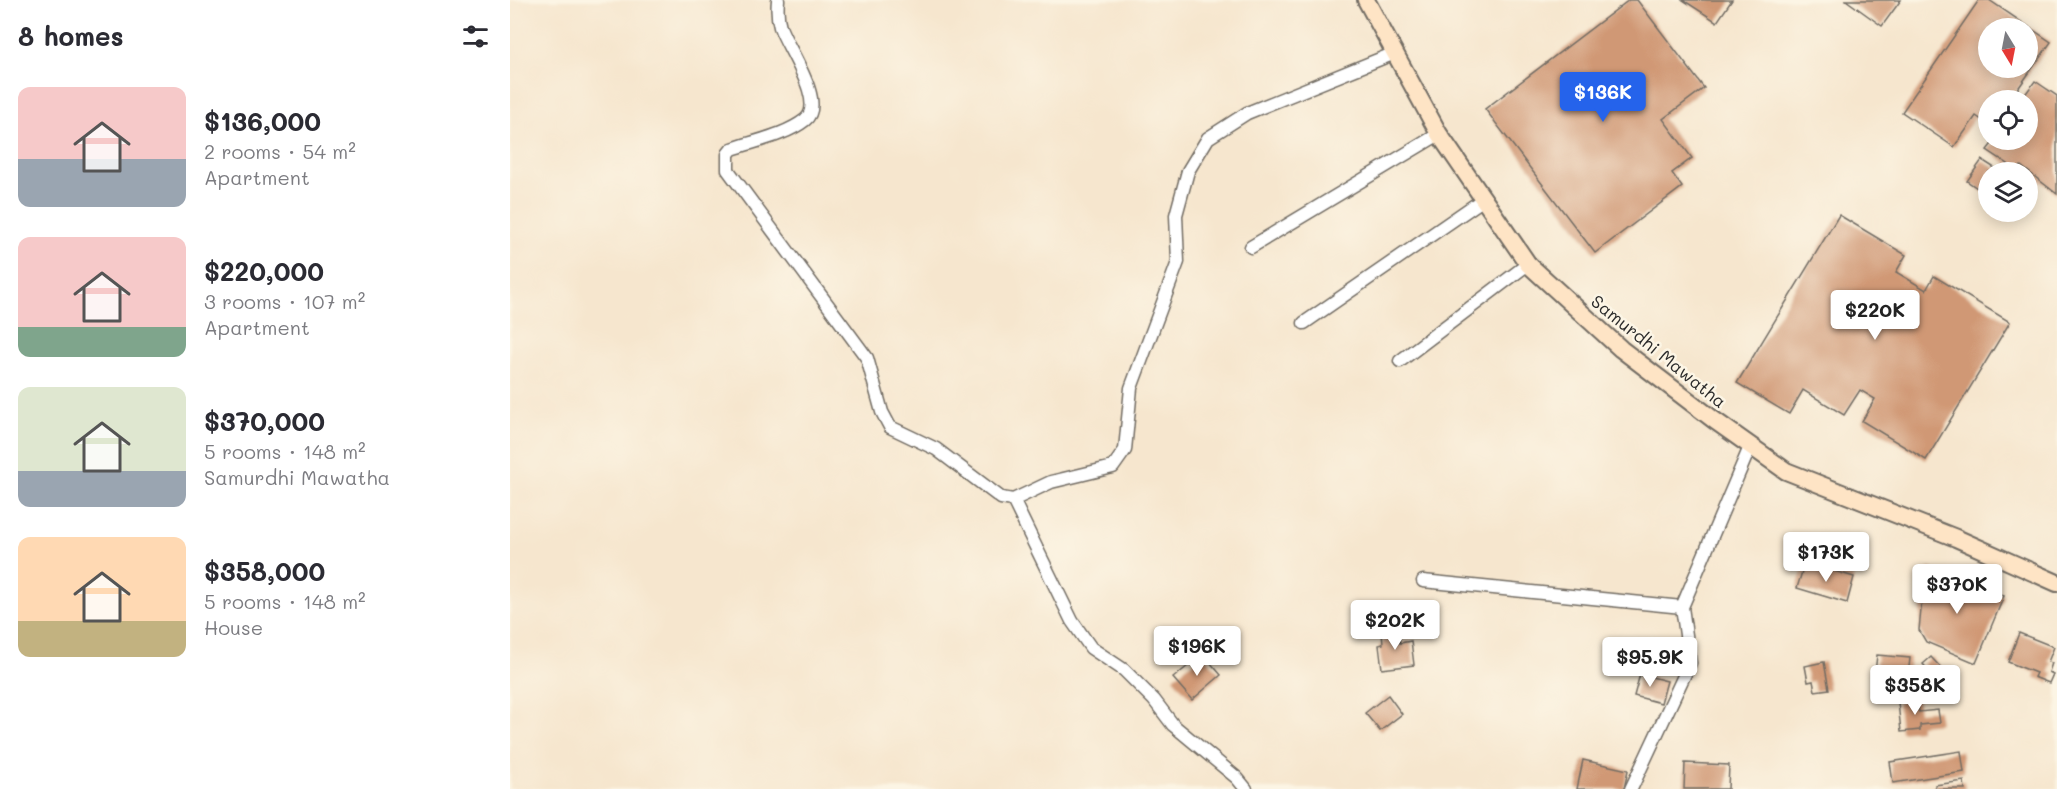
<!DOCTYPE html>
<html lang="en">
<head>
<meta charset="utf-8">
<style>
	:root { --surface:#fff; --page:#f2f2f3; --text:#2b2b33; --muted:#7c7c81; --accent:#2563eb }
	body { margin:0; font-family:Mali,sans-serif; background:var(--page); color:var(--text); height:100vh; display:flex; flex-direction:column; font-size:22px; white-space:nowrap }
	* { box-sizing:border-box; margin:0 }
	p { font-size:20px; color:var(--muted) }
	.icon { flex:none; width:33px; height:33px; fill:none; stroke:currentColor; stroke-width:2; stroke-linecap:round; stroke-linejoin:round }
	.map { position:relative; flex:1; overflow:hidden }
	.details { display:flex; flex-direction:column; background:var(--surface); width:510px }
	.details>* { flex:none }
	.needle { width:39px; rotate:170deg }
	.controls { position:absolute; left:1468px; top:18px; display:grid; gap:12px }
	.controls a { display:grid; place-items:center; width:60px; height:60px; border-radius:50%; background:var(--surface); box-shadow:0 3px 15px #0003; font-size:30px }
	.price { position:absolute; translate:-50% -51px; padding:0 14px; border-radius:6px; background:#fff; color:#222; font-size:20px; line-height:39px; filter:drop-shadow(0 2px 3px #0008) }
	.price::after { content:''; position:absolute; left:50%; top:36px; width:18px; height:14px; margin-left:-9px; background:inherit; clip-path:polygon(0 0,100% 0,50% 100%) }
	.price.selected { background:var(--accent); color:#fff }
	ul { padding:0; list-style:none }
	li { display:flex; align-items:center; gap:18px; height:150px; padding:0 18px }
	li span { display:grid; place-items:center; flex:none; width:168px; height:120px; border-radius:12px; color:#555 }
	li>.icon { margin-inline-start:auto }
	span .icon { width:72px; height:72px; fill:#fffc; stroke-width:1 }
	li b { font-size:26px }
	h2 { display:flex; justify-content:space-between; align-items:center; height:72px; padding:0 18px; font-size:26px }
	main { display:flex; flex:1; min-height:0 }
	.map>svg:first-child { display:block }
</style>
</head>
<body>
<main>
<section class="details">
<h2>8 homes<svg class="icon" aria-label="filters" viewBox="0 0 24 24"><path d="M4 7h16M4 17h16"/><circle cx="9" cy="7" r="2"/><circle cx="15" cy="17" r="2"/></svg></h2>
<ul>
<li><span style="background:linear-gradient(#f6c9c9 60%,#9aa5b1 0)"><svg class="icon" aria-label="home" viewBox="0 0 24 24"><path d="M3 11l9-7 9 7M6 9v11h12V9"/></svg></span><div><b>$136,000</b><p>2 rooms · 54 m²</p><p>Apartment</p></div></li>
<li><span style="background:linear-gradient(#f6c9c9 75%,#7fa58c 0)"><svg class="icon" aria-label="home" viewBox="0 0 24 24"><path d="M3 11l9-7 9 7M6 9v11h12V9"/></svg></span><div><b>$220,000</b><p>3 rooms · 107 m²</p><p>Apartment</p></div></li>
<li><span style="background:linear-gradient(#dfe7d0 70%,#9aa5b1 0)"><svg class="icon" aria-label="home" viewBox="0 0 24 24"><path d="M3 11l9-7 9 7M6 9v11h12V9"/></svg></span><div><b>$370,000</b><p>5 rooms · 148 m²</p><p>Samurdhi Mawatha</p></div></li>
<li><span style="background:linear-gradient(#ffd9b3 70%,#c2b280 0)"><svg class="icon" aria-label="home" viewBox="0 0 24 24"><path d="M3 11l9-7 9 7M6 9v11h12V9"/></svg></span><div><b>$358,000</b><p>5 rooms · 148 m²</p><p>House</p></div></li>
</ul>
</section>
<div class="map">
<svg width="1547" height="789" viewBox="0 0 1547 789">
	<rect width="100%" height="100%" fill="#fcf5e5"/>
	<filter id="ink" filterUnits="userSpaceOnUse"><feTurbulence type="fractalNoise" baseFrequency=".0167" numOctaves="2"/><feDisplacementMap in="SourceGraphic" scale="12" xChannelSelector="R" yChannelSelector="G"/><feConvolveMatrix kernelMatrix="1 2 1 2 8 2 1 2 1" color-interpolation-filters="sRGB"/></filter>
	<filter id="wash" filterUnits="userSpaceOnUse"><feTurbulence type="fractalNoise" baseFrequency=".008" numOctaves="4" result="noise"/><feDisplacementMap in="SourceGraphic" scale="24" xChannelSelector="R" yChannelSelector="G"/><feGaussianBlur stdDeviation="1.35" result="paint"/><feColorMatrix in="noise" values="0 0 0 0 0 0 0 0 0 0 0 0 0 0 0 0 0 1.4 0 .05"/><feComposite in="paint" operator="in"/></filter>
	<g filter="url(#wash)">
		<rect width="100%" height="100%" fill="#f6e6ce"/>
		<g id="blocks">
			<g fill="#d09874" fill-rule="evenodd">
				<polygon points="1119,0 1127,0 1194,88 1153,119 1182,158 1162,173 1172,187 1085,253 975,109"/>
				<polygon points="1173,0 1222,0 1207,22"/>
				<polygon points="1336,0 1391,0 1372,26"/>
				<path d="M 1469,0 L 1479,0 L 1541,42 L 1500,100 L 1479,100 L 1479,125 L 1466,116 L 1444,147 L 1392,112 ZM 1479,28 L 1518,28 L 1518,68 L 1479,68 Z"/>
				<polygon points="1525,81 1547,96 1547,194 1511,166 1506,172 1492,172 1498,164 1477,150 1485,140 1518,140 1518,100 1511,100"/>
				<polygon points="1472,160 1491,172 1479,172 1479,196 1457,181"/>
				<polygon points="1329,215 1396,255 1386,272 1416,290 1424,276 1500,322 1416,460 1352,421 1365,399 1350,390 1334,415 1293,390 1279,414 1227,383"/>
				<polygon points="1295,562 1344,577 1337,603 1287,588"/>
				<polygon points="1419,568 1494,596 1466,663 1416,642 1409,630 1414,580"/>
				<polygon points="888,630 890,643 901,641 904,665 872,669 869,645 873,644 872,633"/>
				<polygon points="1509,633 1544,647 1538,662 1542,663 1539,672 1543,674 1539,683 1524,677 1526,673 1498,662"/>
				<polygon points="693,654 711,675 682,700 663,678"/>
				<polygon points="1367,655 1400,658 1398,676 1365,673"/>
				<polygon points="1421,657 1432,669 1423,676 1413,664"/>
				<polygon points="1314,662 1319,689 1305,691 1303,681 1298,682 1295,666"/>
				<polygon points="1130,674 1157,681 1151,703 1124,696"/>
				<polygon points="1420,675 1422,696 1405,697 1403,676"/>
				<polygon points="878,695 892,714 870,731 855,713"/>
				<polygon points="1407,700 1409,712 1428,710 1430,723 1410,725 1410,730 1391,732 1388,702"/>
				<polygon points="1451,751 1454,772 1383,783 1380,762"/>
				<polygon points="1073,760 1118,770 1114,789 1067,789"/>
				<polygon points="1175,763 1219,765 1218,789 1174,789"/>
				<polygon points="1454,781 1455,789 1425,789 1425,785"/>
			</g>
		</g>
	</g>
	<g filter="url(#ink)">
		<use href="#blocks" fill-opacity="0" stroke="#726c64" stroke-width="1.5"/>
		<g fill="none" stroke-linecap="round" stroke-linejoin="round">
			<g stroke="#726c64" stroke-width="15">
				<g id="minor">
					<path d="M 268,0 C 267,10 267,17 270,27 C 277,48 317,103 295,120 C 276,135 245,141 222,149 L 218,154 L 218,170 L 357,358 L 372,412 L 380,427 L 426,449 L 491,498 L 503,500 L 541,482 L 603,467 L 615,450 L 621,388 L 668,262 L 666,215 L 678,171 L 698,138 L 737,113 L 885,53"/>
					<polyline points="741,247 929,134"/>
					<polyline points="794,323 975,198"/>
					<polyline points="890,361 1018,264"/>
					<polyline points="503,500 562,621 581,648 614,670 644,700 663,725 727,778 736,789"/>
					<polyline points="913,581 1172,607"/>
					<polyline points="1121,789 1180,663 1172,607 1240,447"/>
				</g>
			</g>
			<g stroke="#726c64" stroke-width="20">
				<polyline id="secondary" points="856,0 929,134 1018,264 1111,349 1204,420 1276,471 1446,538 1547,583"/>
			</g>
			<use href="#minor" stroke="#fff" stroke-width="12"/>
			<use href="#secondary" stroke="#fee4c5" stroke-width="16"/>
		</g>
	</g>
	<g text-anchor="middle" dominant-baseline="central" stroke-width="5" stroke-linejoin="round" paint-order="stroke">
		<g font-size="18" fill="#2b2b2b" stroke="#fcf5e5">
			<text transform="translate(1149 351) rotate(39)">Samurdhi Mawatha</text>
		</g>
	</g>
</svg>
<div class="controls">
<a><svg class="needle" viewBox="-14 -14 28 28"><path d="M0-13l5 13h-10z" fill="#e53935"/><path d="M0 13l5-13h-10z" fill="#7c7c81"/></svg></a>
<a><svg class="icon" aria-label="locate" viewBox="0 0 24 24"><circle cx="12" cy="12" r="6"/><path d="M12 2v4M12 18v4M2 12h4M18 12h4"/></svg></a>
<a><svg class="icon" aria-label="layers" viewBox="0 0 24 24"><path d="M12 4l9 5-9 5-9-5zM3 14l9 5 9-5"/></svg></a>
</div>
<b class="price selected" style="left:1093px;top:123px">$136K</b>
<b class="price" style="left:1365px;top:341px">$220K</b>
<b class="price" style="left:1316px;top:583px">$173K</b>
<b class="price" style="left:1447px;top:615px">$370K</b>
<b class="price" style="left:885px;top:651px">$202K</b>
<b class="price" style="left:687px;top:677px">$196K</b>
<b class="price" style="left:1140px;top:688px">$95.9K</b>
<b class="price" style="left:1405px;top:716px">$358K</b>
</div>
</main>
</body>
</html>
